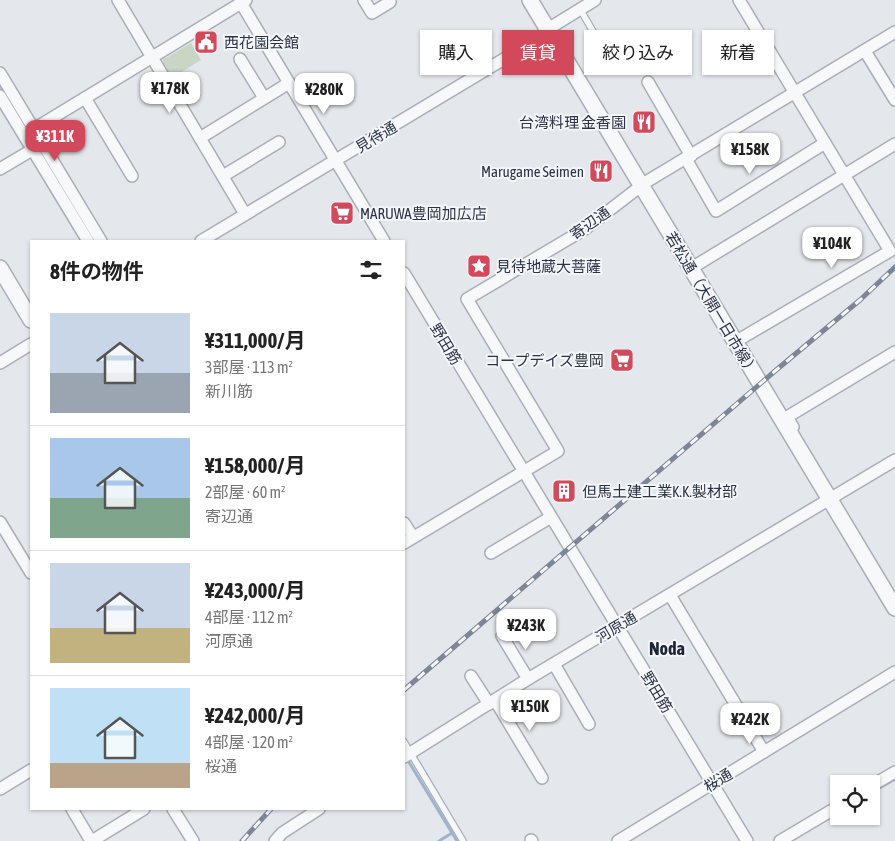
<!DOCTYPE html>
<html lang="ja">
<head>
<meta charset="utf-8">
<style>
	:root { --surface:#fff; --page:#f6f6f6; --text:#222; --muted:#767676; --line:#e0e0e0; --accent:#d1495b }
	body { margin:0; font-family:"Asap Condensed","Noto Sans JP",sans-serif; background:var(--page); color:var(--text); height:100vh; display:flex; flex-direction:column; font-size:19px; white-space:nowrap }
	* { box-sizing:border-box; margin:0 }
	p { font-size:16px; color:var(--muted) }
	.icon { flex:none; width:28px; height:28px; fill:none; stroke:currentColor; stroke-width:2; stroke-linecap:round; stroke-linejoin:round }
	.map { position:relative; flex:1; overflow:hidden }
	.side { position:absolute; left:30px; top:240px; width:375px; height:570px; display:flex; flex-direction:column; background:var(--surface); border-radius:0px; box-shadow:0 1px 4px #0004 }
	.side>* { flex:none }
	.guide { position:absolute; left:420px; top:30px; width:400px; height:45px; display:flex; gap:10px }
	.fabs { position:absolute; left:830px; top:775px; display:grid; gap:10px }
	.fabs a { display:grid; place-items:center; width:50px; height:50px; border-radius:0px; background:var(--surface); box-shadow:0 1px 4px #0004; font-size:25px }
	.price { position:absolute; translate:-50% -42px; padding:0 11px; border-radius:10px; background:#fff; color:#222; font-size:16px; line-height:32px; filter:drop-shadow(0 1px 2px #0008) }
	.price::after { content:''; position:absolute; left:50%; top:30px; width:15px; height:11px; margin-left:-8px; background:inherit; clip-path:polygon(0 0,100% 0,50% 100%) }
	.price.on { background:var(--accent); color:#fff }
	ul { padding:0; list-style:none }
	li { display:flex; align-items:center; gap:15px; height:125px; padding:0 20px }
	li+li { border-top:1px solid var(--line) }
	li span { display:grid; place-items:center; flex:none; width:140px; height:100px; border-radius:0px; color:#555 }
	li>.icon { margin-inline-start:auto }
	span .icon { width:60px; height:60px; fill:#fffc; stroke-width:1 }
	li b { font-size:21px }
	h2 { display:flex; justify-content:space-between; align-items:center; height:60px; padding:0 20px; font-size:21px }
	.tag { padding:0 18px; border-radius:0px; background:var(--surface); box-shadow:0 1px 4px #0004; font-size:18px; line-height:45px }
	.tag.on { background:var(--accent); color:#fff }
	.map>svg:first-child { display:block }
</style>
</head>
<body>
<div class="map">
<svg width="895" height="841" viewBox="0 0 895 841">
	<rect width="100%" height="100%" fill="#e4e7ec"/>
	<polygon fill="#c9d6c5" points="191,43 201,60 172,78 163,62 164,57 166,58"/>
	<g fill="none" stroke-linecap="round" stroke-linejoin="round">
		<g stroke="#9fb4cc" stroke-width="3">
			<polyline points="0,85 19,117"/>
			<polyline points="407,759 457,841"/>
			<polyline points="871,793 895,779"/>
			<polyline points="439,841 452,833"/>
		</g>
		<g stroke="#a9aeb7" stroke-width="8">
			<g id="service">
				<polyline points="580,9 609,59"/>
				<polyline points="404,742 463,841"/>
			</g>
		</g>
		<g stroke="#a9aeb7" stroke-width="14">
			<g id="minor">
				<polyline points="118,0 245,214"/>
				<polyline points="364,0 372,13 390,2 389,0"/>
				<polyline points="241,3 384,241"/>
				<polyline points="548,29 595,0"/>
				<polyline points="865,51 895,100"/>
				<polyline points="240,59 264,98"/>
				<polyline points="0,73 101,241"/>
				<polyline points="648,82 691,156"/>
				<polyline points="0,96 88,241"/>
				<polyline points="85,98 132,176"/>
				<polyline points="34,129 246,0"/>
				<polyline points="200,138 289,83"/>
				<polyline points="686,159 716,211 825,143"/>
				<polyline points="0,169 32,150"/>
				<polyline points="223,176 279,142"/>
				<polyline points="201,241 549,32"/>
				<polyline points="690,269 895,144"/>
				<polyline points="404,273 747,841"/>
				<polyline points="735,342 890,251 739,0"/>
				<polyline points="0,363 31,344"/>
				<polyline points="793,427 787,417 895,352"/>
				<polyline points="0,522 31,573"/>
				<polyline points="404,523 413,537"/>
				<polyline points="404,543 558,451 467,299 585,229 646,182 895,32"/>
				<polyline points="491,553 551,517"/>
				<polyline points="670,595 764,752"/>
				<polyline points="502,636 528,679"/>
				<polyline points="554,664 589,724"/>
				<polyline points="471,676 489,704"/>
				<polyline points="495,700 542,778"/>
				<polyline points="404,757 528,679 895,460"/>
				<polyline points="871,786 895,772"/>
				<polyline points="0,789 31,770"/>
				<polyline points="72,809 91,841"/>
				<polyline points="173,809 193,841"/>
				<polyline points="531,840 532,841"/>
				<polyline points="92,841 144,809"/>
				<polyline points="275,841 282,833 319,809"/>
				<polyline points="618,841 895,672"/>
				<polyline points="780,841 839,806"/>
			</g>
		</g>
		<g stroke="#a9aeb7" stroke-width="18">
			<g id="tertiary">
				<polyline points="530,0 895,608"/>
				<polyline points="0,268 31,320"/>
			</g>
		</g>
		<use href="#service" stroke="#f7f8fa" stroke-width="5.5"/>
		<use href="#minor" stroke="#f7f8fa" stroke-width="11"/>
		<use href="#tertiary" stroke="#f7f8fa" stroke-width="15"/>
		<g stroke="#7d8696" stroke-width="5">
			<g id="rail">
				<polyline points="404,690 775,371 860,300 895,267"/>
				<polyline points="242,841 271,809"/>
			</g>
		</g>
		<use href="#rail" stroke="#f4f6f9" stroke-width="3" stroke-dasharray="9" stroke-linecap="butt"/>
	</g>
	<defs>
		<g id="civic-square" transform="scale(1.25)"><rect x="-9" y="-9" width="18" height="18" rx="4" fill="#d1495b" stroke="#f4f6f9"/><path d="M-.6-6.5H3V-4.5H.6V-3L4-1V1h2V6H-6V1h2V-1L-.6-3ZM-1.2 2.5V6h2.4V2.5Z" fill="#fff"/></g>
		<g id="restaurant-square" transform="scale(1.25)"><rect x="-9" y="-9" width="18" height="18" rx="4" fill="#d1495b" stroke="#f4f6f9"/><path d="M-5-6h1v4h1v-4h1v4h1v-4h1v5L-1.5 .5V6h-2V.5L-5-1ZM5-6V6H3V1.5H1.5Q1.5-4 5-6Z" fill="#fff"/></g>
		<g id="supermarket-square" transform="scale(1.25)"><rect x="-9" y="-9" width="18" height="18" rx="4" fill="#d1495b" stroke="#f4f6f9"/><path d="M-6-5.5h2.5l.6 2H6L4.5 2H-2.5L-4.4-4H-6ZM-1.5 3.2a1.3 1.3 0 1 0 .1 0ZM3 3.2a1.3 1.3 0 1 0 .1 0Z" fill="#fff"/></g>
		<g id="sight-square" transform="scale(1.25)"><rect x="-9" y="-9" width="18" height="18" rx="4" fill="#d1495b" stroke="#f4f6f9"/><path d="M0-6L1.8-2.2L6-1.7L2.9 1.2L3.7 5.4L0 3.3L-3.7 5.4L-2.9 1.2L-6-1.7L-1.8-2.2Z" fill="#fff"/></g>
		<g id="building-square" transform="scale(1.25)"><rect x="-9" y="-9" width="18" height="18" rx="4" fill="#d1495b" stroke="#f4f6f9"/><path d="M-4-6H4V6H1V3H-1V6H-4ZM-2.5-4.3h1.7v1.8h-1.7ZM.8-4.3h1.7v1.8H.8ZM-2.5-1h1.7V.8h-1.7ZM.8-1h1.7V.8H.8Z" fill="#fff"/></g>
	</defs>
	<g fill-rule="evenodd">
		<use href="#civic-square" x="206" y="42"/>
		<use href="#restaurant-square" x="644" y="122"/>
		<use href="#restaurant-square" x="601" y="171"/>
		<use href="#supermarket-square" x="342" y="213"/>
		<use href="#sight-square" x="479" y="266"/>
		<use href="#supermarket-square" x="622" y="360"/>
		<use href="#building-square" x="564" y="491"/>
	</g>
	<g text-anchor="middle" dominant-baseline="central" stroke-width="4" stroke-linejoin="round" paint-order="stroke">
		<g font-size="15" fill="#2b3445" stroke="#f4f6f9" text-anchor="start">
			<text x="224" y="42">西花園会館</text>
			<text x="626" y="122" text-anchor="end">台湾料理 金香園</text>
			<text x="584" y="171" text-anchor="end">Marugame Seimen</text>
			<text x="360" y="213">MARUWA豊岡加広店</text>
			<text x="496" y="266">見待地蔵大菩薩</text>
			<text x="604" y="360" text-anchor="end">コープデイズ豊岡</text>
			<text x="582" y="491">但馬土建工業K.K.製材部</text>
		</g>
		<g font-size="15" fill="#2b3445" stroke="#f4f6f9">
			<text transform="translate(376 137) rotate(-31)">見待通</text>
			<text transform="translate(590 223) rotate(-35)">寄辺通</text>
			<text transform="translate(712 304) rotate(59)">若松通（大開一日市線）</text>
			<text transform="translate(446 344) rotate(59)">野田筋</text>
			<text transform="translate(616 627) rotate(-31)">河原通</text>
			<text transform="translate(657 692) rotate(59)">野田筋</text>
			<text transform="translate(718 780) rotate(-31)">桜通</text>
		</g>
		<g font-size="18" font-weight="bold" fill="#1d2536" stroke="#f4f6f9">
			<text x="667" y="648">Noda</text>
		</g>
	</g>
</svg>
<div class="fabs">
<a><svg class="icon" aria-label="locate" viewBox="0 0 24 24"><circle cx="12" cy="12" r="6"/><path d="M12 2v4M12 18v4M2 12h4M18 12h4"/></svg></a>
</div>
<b class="price" style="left:170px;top:114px">¥178K</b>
<b class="price" style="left:324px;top:115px">¥280K</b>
<b class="price on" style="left:55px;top:162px">¥311K</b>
<b class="price" style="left:750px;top:175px">¥158K</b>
<b class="price" style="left:832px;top:269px">¥104K</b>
<b class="price" style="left:526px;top:651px">¥243K</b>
<b class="price" style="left:530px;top:732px">¥150K</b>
<b class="price" style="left:750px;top:745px">¥242K</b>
<div class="guide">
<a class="tag">購入</a>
<a class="tag on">賃貸</a>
<a class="tag">絞り込み</a>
<a class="tag">新着</a>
</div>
<section class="side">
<h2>8件の物件<svg class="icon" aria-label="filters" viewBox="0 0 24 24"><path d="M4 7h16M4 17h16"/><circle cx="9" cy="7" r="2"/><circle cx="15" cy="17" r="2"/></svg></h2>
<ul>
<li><span style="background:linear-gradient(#c9d6e8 60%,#9aa5b1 0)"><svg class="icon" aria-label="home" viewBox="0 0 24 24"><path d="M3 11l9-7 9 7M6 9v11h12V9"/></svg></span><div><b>¥311,000/月</b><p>3部屋 · 113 m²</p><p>新川筋</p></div></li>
<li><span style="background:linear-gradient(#a9c7e8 60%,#7fa58c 0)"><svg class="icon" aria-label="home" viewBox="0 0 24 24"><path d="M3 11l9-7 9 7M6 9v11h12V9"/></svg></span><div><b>¥158,000/月</b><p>2部屋 · 60 m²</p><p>寄辺通</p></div></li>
<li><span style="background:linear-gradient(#c9d6e8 65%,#c2b280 0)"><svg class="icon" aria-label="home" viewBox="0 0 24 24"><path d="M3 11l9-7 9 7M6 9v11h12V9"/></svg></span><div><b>¥243,000/月</b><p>4部屋 · 112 m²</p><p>河原通</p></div></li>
<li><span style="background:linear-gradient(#bfe0f5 75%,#b9a48a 0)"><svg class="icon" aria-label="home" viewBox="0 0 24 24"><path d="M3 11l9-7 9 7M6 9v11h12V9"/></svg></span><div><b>¥242,000/月</b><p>4部屋 · 120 m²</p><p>桜通</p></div></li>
</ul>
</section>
</div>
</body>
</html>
